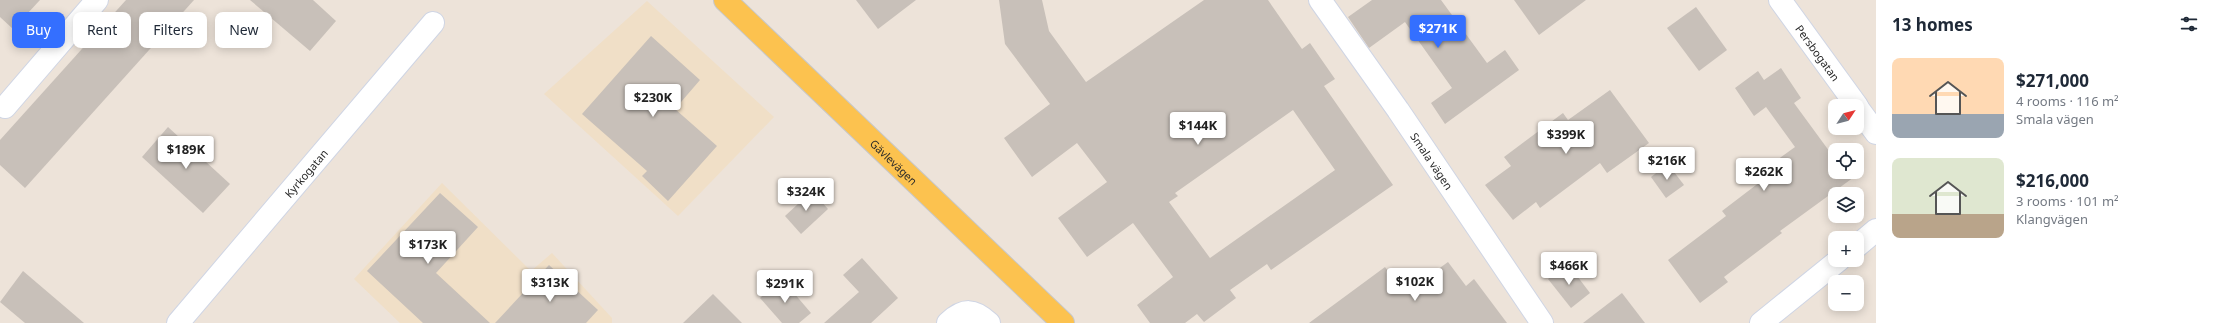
<!DOCTYPE html>
<html lang="en">
<head>
<meta charset="utf-8">
<style>
	:root { --surface:#fff; --page:#f2f2f3; --text:#1f2937; --muted:#747a83; --accent:#346fff }
	body { margin:0; font-family:"Noto Sans",sans-serif; background:var(--page); color:var(--text); height:100vh; display:flex; flex-direction:column; font-size:15px; white-space:nowrap }
	* { box-sizing:border-box; margin:0 }
	p { font-size:13px; color:var(--muted) }
	.icon { flex:none; width:22px; height:22px; fill:none; stroke:currentColor; stroke-width:2; stroke-linecap:round; stroke-linejoin:round }
	.map { position:relative; flex:1; overflow:hidden }
	.side { display:flex; flex-direction:column; background:var(--surface); width:340px }
	.side>* { flex:none }
	.banner { position:absolute; left:12px; top:12px; width:380px; height:36px; display:flex; gap:8px }
	.needle { width:26px; rotate:54deg }
	.tools { position:absolute; left:1828px; top:99px; display:grid; gap:8px }
	.tools a { display:grid; place-items:center; width:36px; height:36px; border-radius:8px; background:var(--surface); box-shadow:0 2px 10px #0003; font-size:20px }
	.price { position:absolute; translate:-50% -34px; padding:0 9px; border-radius:4px; background:#fff; color:#222; font-size:13px; line-height:26px; filter:drop-shadow(0 1px 2px #0008) }
	.price::after { content:''; position:absolute; left:50%; top:24px; width:12px; height:9px; margin-left:-6px; background:inherit; clip-path:polygon(0 0,100% 0,50% 100%) }
	.price.current { background:var(--accent); color:#fff }
	ul { padding:0; list-style:none }
	li { display:flex; align-items:center; gap:12px; height:100px; padding:0 16px }
	li span { display:grid; place-items:center; flex:none; width:112px; height:80px; border-radius:8px; color:#555 }
	li>.icon { margin-inline-start:auto }
	span .icon { width:48px; height:48px; fill:#fffc; stroke-width:1 }
	li b { font-size:17px }
	h2 { display:flex; justify-content:space-between; align-items:center; height:48px; padding:0 16px; font-size:17px }
	.pill { padding:0 14px; border-radius:8px; background:var(--surface); box-shadow:0 2px 10px #0003; font-size:14px; line-height:36px }
	.pill.current { background:var(--accent); color:#fff }
	main { display:flex; flex:1; min-height:0 }
	.map>svg:first-child { display:block }
</style>
</head>
<body>
<main>
<div class="map">
<svg width="1876" height="323" viewBox="0 0 1876 323">
	<rect width="100%" height="100%" fill="#ede3d9"/>
	<g fill="#f0dfc7">
		<polygon points="647,1 774,117 678,216 544,94"/>
		<polygon points="442,183 531,271 552,253 612,318 612,323 400,323 354,279"/>
	</g>
	<g fill="#c8c0b9" fill-rule="evenodd">
		<polygon points="0,0 40,0 13,29 0,17"/>
		<polygon points="126,0 194,0 25,188 0,165 0,140"/>
		<polygon points="250,0 313,0 336,21 310,51"/>
		<polygon points="856,0 916,0 878,29"/>
		<path d="M 999,0 L 1042,0 L 1049,31 L 1086,82 L 1204,0 L 1268,0 L 1302,49 L 1310,43 L 1335,79 L 1324,86 L 1393,185 L 1271,270 L 1267,264 L 1230,290 L 1236,298 L 1204,322 L 1197,314 L 1185,323 L 1150,323 L 1137,305 L 1173,277 L 1133,223 L 1087,257 L 1058,218 L 1107,182 L 1077,143 L 1032,177 L 1004,138 L 1050,104 L 1005,44 ZM 1293,110 L 1335,170 L 1210,258 L 1169,202 L 1178,196 L 1175,193 Z"/>
		<polygon points="1372,0 1441,0 1487,63 1505,50 1519,70 1445,124 1431,103 1452,88 1405,22 1369,48 1348,17"/>
		<polygon points="1514,0 1586,0 1539,35"/>
		<polygon points="1696,7 1727,50 1699,71 1667,28"/>
		<polygon points="651,36 700,80 675,109 717,146 668,201 642,176 647,171 582,114"/>
		<polygon points="1781,68 1801,98 1794,103 1835,159 1835,172 1861,172 1780,231 1782,233 1724,277 1728,282 1700,303 1668,260 1726,216 1722,211 1781,166 1777,160 1795,147 1766,107 1754,116 1735,88 1758,71 1764,80"/>
		<polygon points="1610,90 1649,143 1607,173 1600,163 1540,208 1536,202 1513,220 1485,185 1511,166 1504,157 1563,113 1568,120"/>
		<polygon points="168,127 230,184 203,213 142,157"/>
		<polygon points="1668,164 1684,185 1666,198 1651,177"/>
		<polygon points="812,191 828,209 801,234 785,216"/>
		<polygon points="440,193 478,227 436,273 490,323 423,323 367,271"/>
		<polygon points="862,258 898,298 871,323 824,323 859,292 843,275"/>
		<polygon points="1448,262 1466,286 1474,279 1507,323 1309,323 1385,267 1404,294"/>
		<polygon points="1568,264 1590,293 1571,308 1548,279"/>
		<polygon points="549,265 598,310 586,323 495,323"/>
		<polygon points="23,271 84,323 25,323 0,302"/>
		<polygon points="782,279 811,313 799,323 782,323 760,298"/>
		<polygon points="1622,293 1645,323 1583,323"/>
		<polygon points="713,294 742,323 683,323"/>
	</g>
	<g fill="none" stroke-linecap="round" stroke-linejoin="round">
		<g stroke="#cfd5e4" stroke-width="24">
			<g id="minor">
				<path id="s1" d="M 1320,0 L 1398,110 L 1542,323"/>
				<path id="s2" d="M 1780,0 L 1857,106"/>
				<polyline points="5,107 97,0"/>
				<polyline points="1857,107 1876,133"/>
				<polyline points="1857,246 1876,230"/>
				<path id="s3" d="M 178,323 L 433,23"/>
				<path d="M 948,323 C 964,308 974,309 989,323"/>
				<polyline points="1761,323 1839,260"/>
			</g>
		</g>
		<g stroke="#c7c7c7" stroke-width="24">
			<g id="major">
				<path id="s4" d="M 725,0 L 1063,323"/>
			</g>
		</g>
		<use href="#minor" stroke="#fff" stroke-width="22"/>
		<use href="#major" stroke="#fcc24f" stroke-width="22"/>
	</g>
	<g text-anchor="middle" dominant-baseline="central" stroke-width="3" stroke-linejoin="round" paint-order="stroke">
		<g font-size="11" fill="#292929" stroke="#fff">
			<text stroke="none"><textPath href="#s2" startOffset="65">Persbogatan</textPath></text>
			<text stroke="none"><textPath href="#s1" startOffset="196">Smala vägen</textPath></text>
			<text stroke="none"><textPath href="#s4" startOffset="234">Gävlevägen</textPath></text>
			<text stroke="none"><textPath href="#s3" startOffset="197">Kyrkogatan</textPath></text>
		</g>
	</g>
</svg>
<div class="tools">
<a><svg class="needle" viewBox="-14 -14 28 28"><path d="M0-13l5 13h-10z" fill="#e53935"/><path d="M0 13l5-13h-10z" fill="#747a83"/></svg></a>
<a><svg class="icon" aria-label="locate" viewBox="0 0 24 24"><circle cx="12" cy="12" r="6"/><path d="M12 2v4M12 18v4M2 12h4M18 12h4"/></svg></a>
<a><svg class="icon" aria-label="layers" viewBox="0 0 24 24"><path d="M12 4l9 5-9 5-9-5zM3 14l9 5 9-5"/></svg></a>
<a>+</a>
<a>−</a>
</div>
<b class="price current" style="left:1438px;top:49px">$271K</b>
<b class="price" style="left:653px;top:118px">$230K</b>
<b class="price" style="left:1198px;top:146px">$144K</b>
<b class="price" style="left:1566px;top:155px">$399K</b>
<b class="price" style="left:186px;top:170px">$189K</b>
<b class="price" style="left:1667px;top:181px">$216K</b>
<b class="price" style="left:1764px;top:192px">$262K</b>
<b class="price" style="left:806px;top:212px">$324K</b>
<b class="price" style="left:428px;top:265px">$173K</b>
<b class="price" style="left:1569px;top:286px">$466K</b>
<b class="price" style="left:1415px;top:302px">$102K</b>
<b class="price" style="left:550px;top:303px">$313K</b>
<b class="price" style="left:785px;top:304px">$291K</b>
<div class="banner">
<a class="pill current">Buy</a>
<a class="pill">Rent</a>
<a class="pill">Filters</a>
<a class="pill">New</a>
</div>
</div>
<section class="side">
<h2>13 homes<svg class="icon" aria-label="filters" viewBox="0 0 24 24"><path d="M4 7h16M4 17h16"/><circle cx="9" cy="7" r="2"/><circle cx="15" cy="17" r="2"/></svg></h2>
<ul>
<li><span style="background:linear-gradient(#ffd9b3 70%,#9aa5b1 0)"><svg class="icon" aria-label="home" viewBox="0 0 24 24"><path d="M3 11l9-7 9 7M6 9v11h12V9"/></svg></span><div><b>$271,000</b><p>4 rooms · 116 m²</p><p>Smala vägen</p></div></li>
<li><span style="background:linear-gradient(#dfe7d0 70%,#b9a48a 0)"><svg class="icon" aria-label="home" viewBox="0 0 24 24"><path d="M3 11l9-7 9 7M6 9v11h12V9"/></svg></span><div><b>$216,000</b><p>3 rooms · 101 m²</p><p>Klangvägen</p></div></li>
</ul>
</section>
</main>
</body>
</html>
